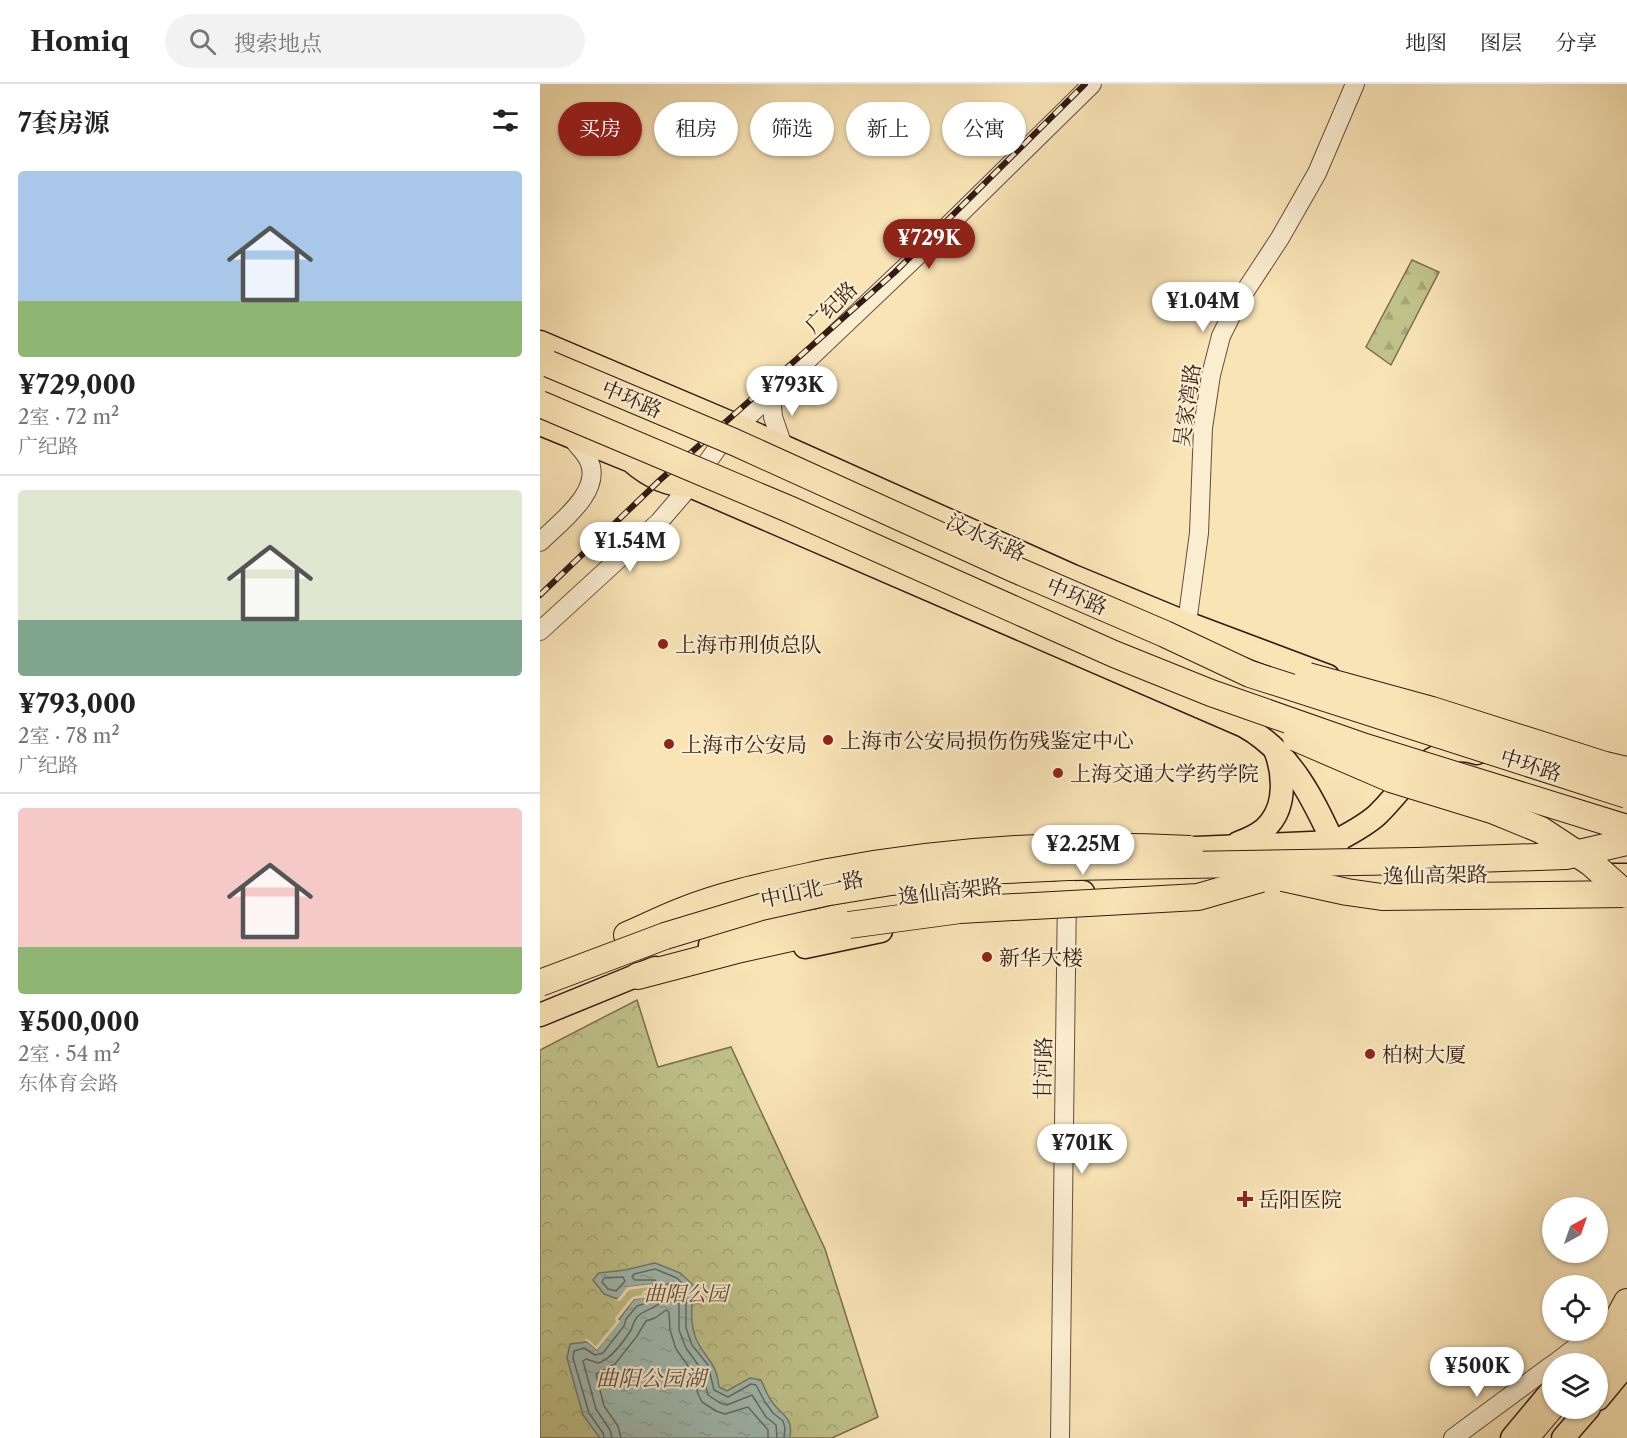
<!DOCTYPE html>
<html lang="zh">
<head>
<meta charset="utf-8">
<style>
	:root { --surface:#fff; --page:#f2f2f2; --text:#222; --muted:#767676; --line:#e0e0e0; --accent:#8f2418 }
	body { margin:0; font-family:"Libre Caslon Text","Noto Serif SC",serif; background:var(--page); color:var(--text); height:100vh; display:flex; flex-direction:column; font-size:22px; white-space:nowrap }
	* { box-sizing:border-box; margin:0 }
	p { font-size:20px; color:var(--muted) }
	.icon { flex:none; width:33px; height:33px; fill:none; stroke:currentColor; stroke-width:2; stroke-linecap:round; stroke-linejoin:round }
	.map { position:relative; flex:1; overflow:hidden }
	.sheet { display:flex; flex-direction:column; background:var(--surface); width:540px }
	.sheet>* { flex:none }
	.banner { position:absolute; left:18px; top:18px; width:570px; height:54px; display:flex; gap:12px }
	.needle { width:39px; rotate:40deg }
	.buttons { position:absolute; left:1002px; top:1113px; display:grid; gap:12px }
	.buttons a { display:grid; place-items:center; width:66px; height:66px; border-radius:50%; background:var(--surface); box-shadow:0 2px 4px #0004; font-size:30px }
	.price { position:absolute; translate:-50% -51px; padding:0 14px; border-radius:21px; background:#fff; color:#222; font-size:20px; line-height:39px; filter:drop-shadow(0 2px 3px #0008) }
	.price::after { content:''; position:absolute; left:50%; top:36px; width:18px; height:14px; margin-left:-9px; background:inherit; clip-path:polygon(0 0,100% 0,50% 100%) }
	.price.selected { background:var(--accent); color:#fff }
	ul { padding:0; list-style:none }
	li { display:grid; align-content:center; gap:12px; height:318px; padding:0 18px }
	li+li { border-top:2px solid var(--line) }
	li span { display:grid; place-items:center; height:186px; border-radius:6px; color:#555 }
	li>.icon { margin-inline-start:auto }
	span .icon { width:108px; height:108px; fill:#fffc; stroke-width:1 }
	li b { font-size:26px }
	h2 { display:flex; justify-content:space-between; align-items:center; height:72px; padding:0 18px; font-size:26px }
	.chip { padding:0 21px; border-radius:27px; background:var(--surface); box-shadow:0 2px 4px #0004; font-size:21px; line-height:54px }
	.chip.selected { background:var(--accent); color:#fff }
	header { display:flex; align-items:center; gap:36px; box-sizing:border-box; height:84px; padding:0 30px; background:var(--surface); border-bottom:2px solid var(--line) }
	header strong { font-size:28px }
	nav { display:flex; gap:33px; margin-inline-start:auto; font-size:21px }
	.search { width:420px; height:54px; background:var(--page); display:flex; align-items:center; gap:15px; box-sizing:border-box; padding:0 21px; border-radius:33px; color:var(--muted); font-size:22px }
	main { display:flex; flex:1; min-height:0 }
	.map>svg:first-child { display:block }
</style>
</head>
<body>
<header>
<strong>Homiq</strong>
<div class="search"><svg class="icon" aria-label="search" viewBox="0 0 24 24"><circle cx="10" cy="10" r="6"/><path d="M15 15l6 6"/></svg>搜索地点</div>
<nav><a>地图</a><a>图层</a><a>分享</a></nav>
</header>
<main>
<section class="sheet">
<h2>7套房源<svg class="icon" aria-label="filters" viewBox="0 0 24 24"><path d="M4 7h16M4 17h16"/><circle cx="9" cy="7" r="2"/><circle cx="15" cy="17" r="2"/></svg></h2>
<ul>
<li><span style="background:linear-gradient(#a9c7e8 70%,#8fb573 0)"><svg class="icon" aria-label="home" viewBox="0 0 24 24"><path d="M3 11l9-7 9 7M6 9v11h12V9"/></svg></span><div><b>¥729,000</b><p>2室 · 72 m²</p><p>广纪路</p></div></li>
<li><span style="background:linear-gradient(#dfe7d0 70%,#7fa58c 0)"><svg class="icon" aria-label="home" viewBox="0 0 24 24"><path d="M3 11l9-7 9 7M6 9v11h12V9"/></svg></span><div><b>¥793,000</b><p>2室 · 78 m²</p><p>广纪路</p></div></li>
<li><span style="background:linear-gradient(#f6c9c9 75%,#8fb573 0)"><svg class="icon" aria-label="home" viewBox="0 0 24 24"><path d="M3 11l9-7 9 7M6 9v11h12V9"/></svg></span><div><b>¥500,000</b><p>2室 · 54 m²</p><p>东体育会路</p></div></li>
</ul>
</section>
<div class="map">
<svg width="1087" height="1354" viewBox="0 0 1087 1354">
	<defs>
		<pattern id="forest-firs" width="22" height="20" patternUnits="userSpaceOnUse" patternTransform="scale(1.5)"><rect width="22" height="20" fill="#c1c38b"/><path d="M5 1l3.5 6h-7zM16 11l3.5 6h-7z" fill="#a6a777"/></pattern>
		<pattern id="park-crowns" width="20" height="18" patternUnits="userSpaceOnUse" patternTransform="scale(1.5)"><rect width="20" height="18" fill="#c1c38b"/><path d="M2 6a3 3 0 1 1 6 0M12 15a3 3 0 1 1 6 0" fill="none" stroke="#a6a777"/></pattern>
		<pattern id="water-ripples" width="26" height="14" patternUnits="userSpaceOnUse" patternTransform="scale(1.5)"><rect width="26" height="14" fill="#a0bdb5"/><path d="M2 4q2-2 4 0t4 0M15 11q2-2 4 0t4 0" fill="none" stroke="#8aa29b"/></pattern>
	</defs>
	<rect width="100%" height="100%" fill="#f9e4b6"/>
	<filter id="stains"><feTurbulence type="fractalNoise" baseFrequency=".00333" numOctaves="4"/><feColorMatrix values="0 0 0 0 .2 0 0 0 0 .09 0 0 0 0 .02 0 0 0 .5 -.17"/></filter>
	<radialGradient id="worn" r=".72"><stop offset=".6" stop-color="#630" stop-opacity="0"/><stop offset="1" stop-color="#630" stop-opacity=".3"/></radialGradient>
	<polygon fill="url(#forest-firs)" stroke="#7a6f4f" stroke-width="1.5" points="872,176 899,188 851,281 826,263"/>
	<polygon fill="url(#park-crowns)" stroke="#7a6f4f" stroke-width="1.5" points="97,916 118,983 191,963 285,1165 338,1333 292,1354 0,1354 0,966"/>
	<path fill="url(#water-ripples)" stroke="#747c74" stroke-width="1.5" d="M 115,1179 L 140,1189 L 153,1201 C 152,1220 149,1240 157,1257 C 167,1277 176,1277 179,1303 L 187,1307 L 210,1294 L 221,1296 C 224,1303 227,1311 232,1318 C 243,1333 253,1332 250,1354 L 60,1354 L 43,1331 L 27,1274 L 30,1260 L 47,1258 L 57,1266 L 94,1215 L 105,1214 L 105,1209 L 113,1208 L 112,1200 L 88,1203 L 78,1215 L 64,1210 L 53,1196 L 59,1189 L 85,1186 Z"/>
	<polygon fill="#f9e4b6" points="112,1200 113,1208 105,1209 106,1214 94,1215 78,1235 80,1237 57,1266 44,1255 48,1255 56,1262 76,1238 75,1234 92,1213 102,1211 103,1207 109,1205 109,1203 89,1206 80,1217 76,1217 87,1203"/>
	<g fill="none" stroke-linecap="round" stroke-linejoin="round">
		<g stroke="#696c64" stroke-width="1.5">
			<polygon points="83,1193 85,1197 76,1207 68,1205 62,1198 64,1194"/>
			<polyline points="64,1354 63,1349 49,1329 33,1274 34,1267 44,1264 55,1271 63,1269 84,1242 86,1235 97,1222 107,1219 117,1210 118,1200 115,1196 95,1196 92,1193 94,1190 115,1185 137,1194 146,1203 146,1244 152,1261 168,1281 174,1306 188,1313 211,1300 216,1301 225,1318 233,1329 243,1337 245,1344 244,1354"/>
			<path d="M 72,1354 L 70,1346 L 56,1325 L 43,1277 L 46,1275 L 58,1279 C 70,1276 84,1257 91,1246 C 93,1241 94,1237 97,1233 C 104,1225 117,1225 124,1215 C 126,1210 126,1205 126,1201 L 129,1199 L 139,1207 L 139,1246 L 146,1264 L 161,1285 L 168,1311 L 180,1319 L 187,1321 L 212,1311 L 226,1333 L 236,1341 L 237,1354"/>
			<polyline points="81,1354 78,1342 64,1322 56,1290 75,1280 97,1252 106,1237 115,1234 126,1226 129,1228 130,1246 136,1265 153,1289 158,1310 162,1318 176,1327 185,1330 208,1323 228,1346 228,1354"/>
		</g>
		<g stroke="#644d3c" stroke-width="20">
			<g id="minor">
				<polyline points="231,311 233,333 243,362"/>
				<path d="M 0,458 C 19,439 65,406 48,375 C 44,367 36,360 31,353"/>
				<polyline points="647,539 659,449 663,344 671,291 681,252 698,218 740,154 777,89 815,0"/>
				<polyline points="0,547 119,438 150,402 179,362 198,342 375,174 552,0"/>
				<polyline points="1014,1280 1065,1241"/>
				<polyline points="520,1354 527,808 523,771"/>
				<polyline points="913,1354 1012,1281"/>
			</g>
		</g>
		<g stroke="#321b13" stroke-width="25">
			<g id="major">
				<polyline points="0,258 198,342 533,492 647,539 788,592"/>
				<path d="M 0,340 L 91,377 C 108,392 127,402 150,402 L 704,642 C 754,670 776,721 799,771"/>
				<path d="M 698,759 C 709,755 723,749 730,739 C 746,720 744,688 735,666"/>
				<path d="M 632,765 L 794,758 C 809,750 825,742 837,731 C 866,704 890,654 937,669"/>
				<polyline points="807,800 986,797 1060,791 1087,791"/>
				<polyline points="170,861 212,848 279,836 340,822 442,810 543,808"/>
				<polyline points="265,863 341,847"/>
				<polyline points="0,931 115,884"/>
				<polyline points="1058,1315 1087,1280"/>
				<polyline points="972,1354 1012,1306"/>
				<polyline points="1023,1354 1049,1324"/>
			</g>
		</g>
		<g stroke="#321b13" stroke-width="28">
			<g id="highway">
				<path d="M 87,851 C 104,844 121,835 139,828 C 186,809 238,799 288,788"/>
				<polyline points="98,892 201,865 309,841"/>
				<polyline points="1048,1280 1073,1244 1087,1218"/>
				<polyline points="1058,1295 1087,1259"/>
				<polyline points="985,1354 1012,1322"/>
			</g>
		</g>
		<use href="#minor" stroke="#fbedd0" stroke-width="18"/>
		<use href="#major" stroke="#f9e4b6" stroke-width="22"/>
		<use href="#highway" stroke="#f9e4b6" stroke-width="26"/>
		<g stroke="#321b13" stroke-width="6">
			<polyline id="rail" points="0,511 120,396 355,188 545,0"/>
		</g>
		<use href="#rail" stroke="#fbedd0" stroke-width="4" stroke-dasharray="11" stroke-linecap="butt"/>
		<g stroke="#321b13" stroke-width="28" stroke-linecap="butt">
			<g id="highway-bridge">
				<polyline points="9,280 194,358 474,485 625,550 710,590 1087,711"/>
				<polyline points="0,320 251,426 574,570 671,609 825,663 1087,744"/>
				<polyline points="768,592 892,626 1065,681 1087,686"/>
				<polyline points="756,654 851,695 952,726 1001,746 1051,779 1087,811"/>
				<path d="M 288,788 C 410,765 526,758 650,765"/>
				<polyline points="743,794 807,808 842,813 1087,810"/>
				<polyline points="309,841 420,826 658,813 721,795"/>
				<polyline points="0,899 125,852 221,823 284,809 351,798 444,787 529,783 876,777 1026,772 1087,758"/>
			</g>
		</g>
		<use href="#highway-bridge" stroke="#f9e4b6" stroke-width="26"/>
	</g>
	<g fill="#8f2418" stroke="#fbedd0" stroke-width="2">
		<circle cx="123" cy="560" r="6"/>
		<circle cx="288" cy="656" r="6"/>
		<circle cx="129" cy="660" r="6"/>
		<circle cx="518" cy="689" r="6"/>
		<circle cx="447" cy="873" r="6"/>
		<circle cx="830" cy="970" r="6"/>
		<path d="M702 1106h6v6h6v6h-6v6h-6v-6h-6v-6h6z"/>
	</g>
	<g text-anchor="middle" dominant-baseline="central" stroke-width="4.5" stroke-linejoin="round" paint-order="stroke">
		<g font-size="21" fill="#321b13" stroke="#fbedd0">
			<text transform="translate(291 223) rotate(-44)">广纪路</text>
			<text transform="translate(92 315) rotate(23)">中环路</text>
			<text transform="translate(647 321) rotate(-82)">吴家湾路</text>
			<text transform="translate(446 453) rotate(24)">汶水东路</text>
			<text transform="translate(537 512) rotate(23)">中环路</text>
			<text transform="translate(991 681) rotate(17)">中环路</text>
			<text transform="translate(895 791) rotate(-1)">逸仙高架路</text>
			<text transform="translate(272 805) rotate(-12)">中山北一路</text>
			<text transform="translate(410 807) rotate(-6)">逸仙高架路</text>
			<text transform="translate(503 984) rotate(-89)">甘河路</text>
		</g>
		<g font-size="21" fill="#321b13" stroke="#fbedd0" text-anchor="start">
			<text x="135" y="560">上海市刑侦总队</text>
			<text x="300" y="656">上海市公安局损伤伤残鉴定中心</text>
			<text x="141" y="660">上海市公安局</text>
			<text x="530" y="689">上海交通大学药学院</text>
			<text x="459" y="873">新华大楼</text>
			<text x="842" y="970">柏树大厦</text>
			<text x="718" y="1115">岳阳医院</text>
		</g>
		<g font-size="21" font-style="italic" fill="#5d4d37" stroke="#fbedd0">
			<text x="146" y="1209">曲阳公园</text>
		</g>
		<g font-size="22" font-style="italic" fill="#58544c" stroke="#fbedd0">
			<text x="111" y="1294">曲阳公园湖</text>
		</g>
	</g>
	<rect width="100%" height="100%" filter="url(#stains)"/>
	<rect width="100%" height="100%" fill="url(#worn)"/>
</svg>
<div class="buttons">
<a><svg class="needle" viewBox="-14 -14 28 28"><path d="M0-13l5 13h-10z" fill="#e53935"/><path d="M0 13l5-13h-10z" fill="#767676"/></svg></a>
<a><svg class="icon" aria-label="locate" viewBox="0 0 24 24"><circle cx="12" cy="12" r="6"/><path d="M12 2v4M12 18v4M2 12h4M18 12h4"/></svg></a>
<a><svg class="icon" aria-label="layers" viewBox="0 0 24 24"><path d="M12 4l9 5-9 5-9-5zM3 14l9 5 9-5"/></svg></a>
</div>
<b class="price selected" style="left:389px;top:186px">¥729K</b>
<b class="price" style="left:663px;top:249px">¥1.04M</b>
<b class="price" style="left:252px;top:333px">¥793K</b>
<b class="price" style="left:90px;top:489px">¥1.54M</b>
<b class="price" style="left:543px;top:792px">¥2.25M</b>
<b class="price" style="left:542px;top:1091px">¥701K</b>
<b class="price" style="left:937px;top:1314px">¥500K</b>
<div class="banner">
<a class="chip selected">买房</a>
<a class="chip">租房</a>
<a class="chip">筛选</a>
<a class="chip">新上</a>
<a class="chip">公寓</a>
</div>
</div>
</main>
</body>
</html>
